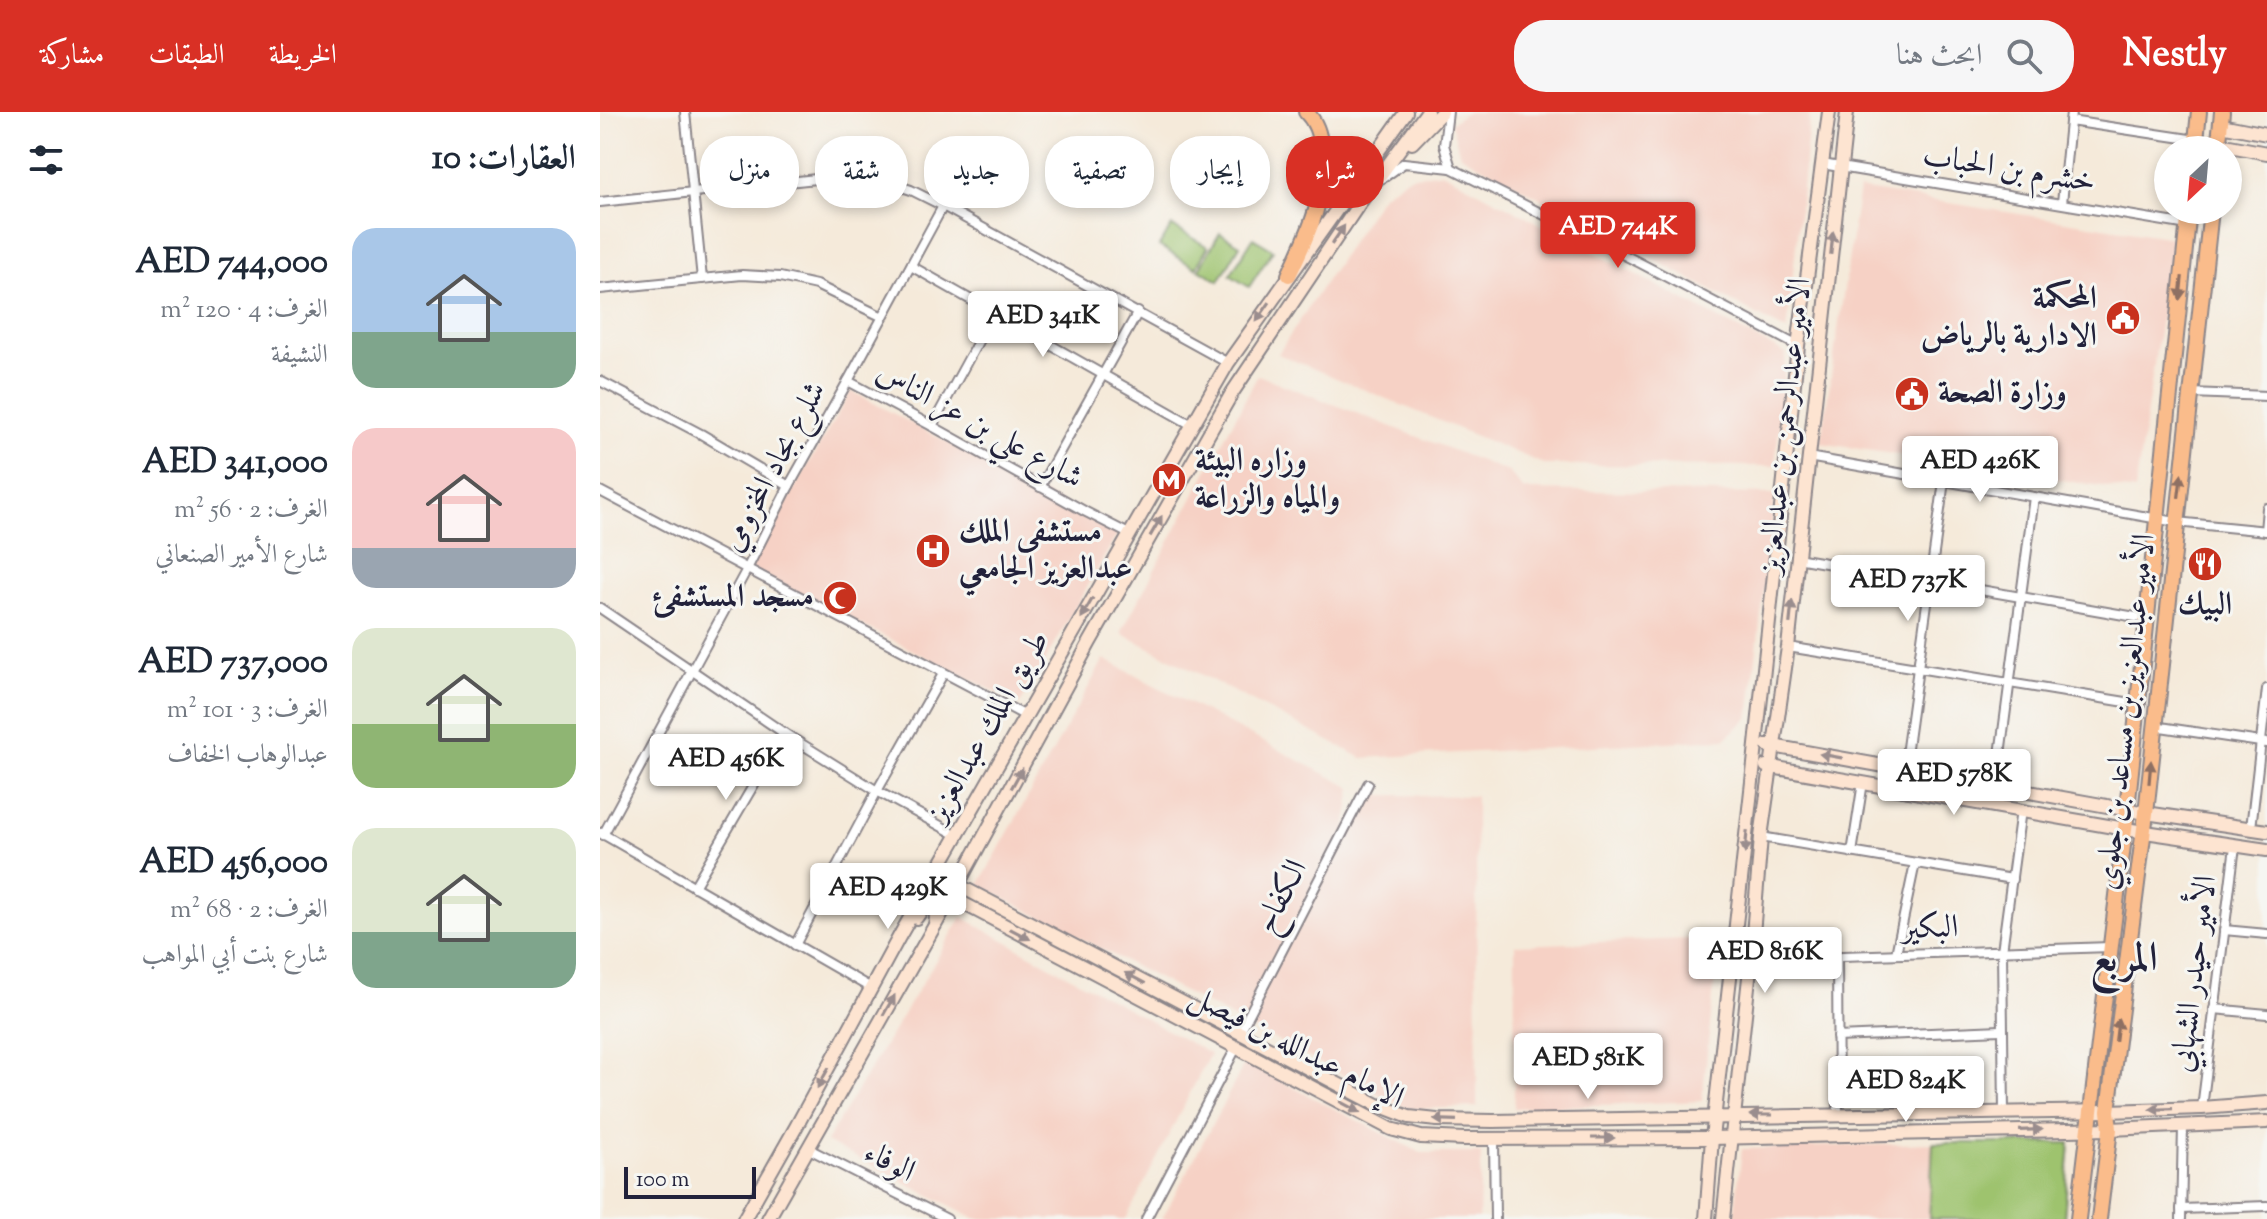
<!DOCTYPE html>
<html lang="ar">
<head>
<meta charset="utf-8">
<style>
	:root { --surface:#fff; --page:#f6f6f7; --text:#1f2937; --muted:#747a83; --accent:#d93025 }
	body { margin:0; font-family:"Sorts Mill Goudy",Amiri,serif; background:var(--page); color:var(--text); direction:rtl; height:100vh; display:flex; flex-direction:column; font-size:30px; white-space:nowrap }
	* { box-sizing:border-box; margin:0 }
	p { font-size:26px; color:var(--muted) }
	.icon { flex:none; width:44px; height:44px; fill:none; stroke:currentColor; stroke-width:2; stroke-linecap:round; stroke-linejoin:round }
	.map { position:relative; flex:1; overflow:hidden; direction:ltr }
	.details { display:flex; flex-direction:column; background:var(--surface); width:600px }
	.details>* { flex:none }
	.guide { position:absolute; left:24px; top:24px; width:760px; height:72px; direction:rtl; display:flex; gap:16px }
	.needle { width:52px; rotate:206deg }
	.fabs { position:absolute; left:1554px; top:24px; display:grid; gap:16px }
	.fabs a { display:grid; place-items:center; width:88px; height:88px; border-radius:50%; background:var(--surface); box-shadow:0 4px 12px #0003; font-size:40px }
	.scale { position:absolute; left:24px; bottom:20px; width:132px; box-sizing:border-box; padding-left:8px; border:4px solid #22223b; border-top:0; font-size:22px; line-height:28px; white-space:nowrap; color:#22223b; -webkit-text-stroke:6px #f6f6f2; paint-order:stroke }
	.price { position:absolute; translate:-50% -68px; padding:0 18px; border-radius:8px; background:#fff; color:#222; font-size:26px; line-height:52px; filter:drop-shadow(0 2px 4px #0008) }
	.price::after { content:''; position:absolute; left:50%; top:48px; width:24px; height:18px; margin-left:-12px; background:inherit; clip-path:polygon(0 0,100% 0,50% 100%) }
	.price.on { background:var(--accent); color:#fff }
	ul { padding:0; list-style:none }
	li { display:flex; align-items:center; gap:24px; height:200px; padding:0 24px }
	li span { display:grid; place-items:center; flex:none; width:224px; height:160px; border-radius:24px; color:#555 }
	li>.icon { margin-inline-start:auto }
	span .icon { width:96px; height:96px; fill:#fffc; stroke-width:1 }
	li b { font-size:34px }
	h2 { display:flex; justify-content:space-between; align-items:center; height:96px; padding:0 24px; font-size:34px }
	.pill { padding:0 28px; border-radius:32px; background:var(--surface); box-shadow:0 4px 12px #0003; font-size:28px; line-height:72px }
	.pill.on { background:var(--accent); color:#fff }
	header { display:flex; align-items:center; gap:48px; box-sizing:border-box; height:112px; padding:0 40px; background:var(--accent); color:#fff }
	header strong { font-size:38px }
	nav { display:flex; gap:44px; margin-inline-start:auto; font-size:28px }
	.search { width:560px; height:72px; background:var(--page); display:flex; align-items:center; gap:20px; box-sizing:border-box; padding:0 28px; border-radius:32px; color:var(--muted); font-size:30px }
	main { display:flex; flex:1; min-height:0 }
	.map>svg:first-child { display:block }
</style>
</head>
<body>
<header>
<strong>Nestly</strong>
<div class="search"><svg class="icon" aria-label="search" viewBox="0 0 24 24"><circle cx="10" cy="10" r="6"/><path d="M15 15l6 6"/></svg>ابحث هنا</div>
<nav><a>الخريطة</a><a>الطبقات</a><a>مشاركة</a></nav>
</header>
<main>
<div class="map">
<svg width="1667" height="1107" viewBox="0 0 1667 1107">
	<rect width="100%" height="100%" fill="#f6f6f2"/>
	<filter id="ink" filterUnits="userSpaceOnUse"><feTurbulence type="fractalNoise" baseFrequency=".0125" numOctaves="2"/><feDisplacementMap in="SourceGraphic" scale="16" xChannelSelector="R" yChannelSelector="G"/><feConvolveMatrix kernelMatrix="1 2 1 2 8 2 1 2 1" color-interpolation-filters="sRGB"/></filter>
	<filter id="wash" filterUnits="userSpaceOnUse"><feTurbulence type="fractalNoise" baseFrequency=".006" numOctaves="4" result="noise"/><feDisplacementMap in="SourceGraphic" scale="32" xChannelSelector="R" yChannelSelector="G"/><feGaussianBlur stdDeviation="1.8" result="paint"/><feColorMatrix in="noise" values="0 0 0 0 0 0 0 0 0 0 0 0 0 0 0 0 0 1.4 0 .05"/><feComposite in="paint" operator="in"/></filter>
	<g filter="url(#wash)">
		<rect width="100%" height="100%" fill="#f5eada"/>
		<g fill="#f6d1c5">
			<polygon points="866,0 1210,0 1187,219 860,43 851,11"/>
			<polygon points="842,60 1186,242 1175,354 946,353 678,242 782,83 808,65"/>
			<polygon points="1259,77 1573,126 1535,379 1221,331"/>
			<polygon points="658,263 909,360 924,378 1175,382 1149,605 1125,627 762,646 521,521"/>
			<polygon points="251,279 518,421 420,592 148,456"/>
			<polygon points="504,547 752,676 745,716 768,683 876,684 877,995 808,997 379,773"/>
			<polygon points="362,805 610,942 526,1107 377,1107 226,1030"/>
			<polygon points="1119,826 1102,989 914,996 915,833"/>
			<polygon points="645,951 821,1041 881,1041 879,1107 562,1107"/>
			<polygon points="1333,1031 1329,1107 1134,1107 1142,1037"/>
		</g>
		<g fill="#9ec36e" stroke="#607254" stroke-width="2">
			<polygon points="572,114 608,135 596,156 559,134"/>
			<polygon points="620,121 640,133 619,169 599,157"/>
			<polygon points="653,126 673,138 649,175 630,163"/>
			<polygon points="1333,1031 1470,1031 1464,1107 1329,1107"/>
		</g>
	</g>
	<g filter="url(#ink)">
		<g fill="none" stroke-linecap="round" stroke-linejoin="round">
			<g stroke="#8c868a" stroke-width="12">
				<g id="street">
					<polyline points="85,0 102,167"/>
					<polyline points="848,0 844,33 851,56"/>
					<polyline points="1470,9 1596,28"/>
					<polyline points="1222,52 1588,113"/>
					<polyline points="783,66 804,51 851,56 1040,151 1198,234"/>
					<polyline points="0,90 235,65 271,65 311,78 343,94 628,251"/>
					<polyline points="1462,91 1471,0"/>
					<polyline points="311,154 592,313"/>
					<polyline points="0,177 142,163 180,165 216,173 283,205"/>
					<polyline points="0,269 101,322 189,374"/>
					<polyline points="248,269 332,314 486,400 529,422"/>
					<polyline points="1591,281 1667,284"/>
					<polyline points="332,314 393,202"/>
					<polyline points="1208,345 1576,410 1667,419"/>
					<polyline points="440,375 538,200"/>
					<polyline points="0,379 426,604"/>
					<polyline points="1665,419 1667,396"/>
					<polyline points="1197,446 1547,507"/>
					<polyline points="0,496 184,621 277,679 357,723"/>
					<polyline points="1188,535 1538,592"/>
					<polyline points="1554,614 1667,631"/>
					<polyline points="1304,657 1344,369"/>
					<polyline points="1396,673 1434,385"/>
					<polyline points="1651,716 1667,577"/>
					<polyline points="1,721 271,876"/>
					<polyline points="3,723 147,457 189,374 248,269 343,94"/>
					<polyline points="1161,725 1412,767"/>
					<polyline points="1252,741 1263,670"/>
					<polyline points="94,775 184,621"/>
					<polyline points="1624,818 1667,822"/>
					<polyline points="195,833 277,679 343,562"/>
					<polyline points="1296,842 1315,751"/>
					<polyline points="1237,845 1238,1003"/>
					<polyline points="1151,847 1510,835"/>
					<polyline points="1614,897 1667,902"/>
					<polyline points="640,920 768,672"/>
					<polyline points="1237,925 1401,918"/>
					<polyline points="1602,996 1635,734"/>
					<polyline points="1404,1000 1402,839 1421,698"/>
					<polyline points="894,1026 895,1107"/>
					<polyline points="209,1037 347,1107"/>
					<polyline points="1581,1097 1667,1094"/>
					<polyline points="546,1107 636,936"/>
					<polyline points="1581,1107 1583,1014"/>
				</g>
			</g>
			<g stroke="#8c868a" stroke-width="16">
				<g id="secondary">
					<polyline points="1621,13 1667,22"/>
					<polyline points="812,31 842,0"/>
					<polyline points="1619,32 1667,41"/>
					<polyline points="1167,633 1546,701 1667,719"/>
					<polyline points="1166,654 1525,717 1667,738"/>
					<polyline points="358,773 778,993 809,1005 837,1008 893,1009 1508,999 1602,996 1667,991"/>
					<polyline points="351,785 791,1017 821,1025 864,1027 1112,1026 1510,1017 1667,1010"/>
					<path d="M 316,806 L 324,795 C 336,793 337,803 335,813"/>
					<polyline points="144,1107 196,1015 299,825 628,251 806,0"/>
					<polyline points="168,1107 351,785 490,530 632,281 759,92 827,0"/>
					<polyline points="1106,1107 1112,1026 1154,652 1198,234 1229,0"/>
					<polyline points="1123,1107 1151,847 1161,725 1188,535 1247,0"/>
				</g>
			</g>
			<g stroke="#8c868a" stroke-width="18">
				<g id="primary">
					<polyline points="1595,38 1599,0"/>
					<polyline points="1618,38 1622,0"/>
					<path d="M 689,163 C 708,123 729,80 721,35 C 719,21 716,10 706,0"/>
					<polyline points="1478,1107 1525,717 1589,98"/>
					<polyline points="1499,1107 1510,1017 1508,999 1546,701 1611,98"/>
				</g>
			</g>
			<use href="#street" stroke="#fff" stroke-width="8"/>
			<use href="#secondary" stroke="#fde4d1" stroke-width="12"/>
			<use href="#primary" stroke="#fabc8b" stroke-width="14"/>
		</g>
		<defs><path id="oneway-solid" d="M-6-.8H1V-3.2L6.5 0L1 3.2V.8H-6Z" transform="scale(2)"/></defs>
		<g fill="#9a8d8e">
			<use href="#oneway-solid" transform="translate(738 123) rotate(-56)"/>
			<use href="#oneway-solid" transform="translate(1232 131) rotate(-84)"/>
			<use href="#oneway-solid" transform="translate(663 200) rotate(125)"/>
			<use href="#oneway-solid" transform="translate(556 414) rotate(-60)"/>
			<use href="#oneway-solid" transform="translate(487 496) rotate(120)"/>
			<use href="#oneway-solid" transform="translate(1191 500) rotate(-84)"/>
			<use href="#oneway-solid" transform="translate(1231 644) rotate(-170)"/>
			<use href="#oneway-solid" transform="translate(417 666) rotate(-61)"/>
			<use href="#oneway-solid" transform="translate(1146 730) rotate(96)"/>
			<use href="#oneway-solid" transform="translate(420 822) rotate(28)"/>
			<use href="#oneway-solid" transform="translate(535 866) rotate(-152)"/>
			<use href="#oneway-solid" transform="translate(289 893) rotate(-60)"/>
			<use href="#oneway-solid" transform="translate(223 966) rotate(119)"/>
			<use href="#oneway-solid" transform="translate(750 995) rotate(28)"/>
			<use href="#oneway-solid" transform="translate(1561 997) rotate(178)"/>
			<use href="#oneway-solid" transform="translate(1161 1003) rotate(180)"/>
			<use href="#oneway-solid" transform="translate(845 1008) rotate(-178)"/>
			<use href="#oneway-solid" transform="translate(1431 1018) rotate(-2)"/>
			<use href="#oneway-solid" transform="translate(1003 1026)"/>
		</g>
		<g fill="#8e6f63">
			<use href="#oneway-solid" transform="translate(1581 176) rotate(96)"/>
			<use href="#oneway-solid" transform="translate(1580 374) rotate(-83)"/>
			<use href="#oneway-solid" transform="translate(1550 660) rotate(-85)"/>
			<use href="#oneway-solid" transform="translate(1517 918) rotate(-83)"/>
		</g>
	</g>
	<defs>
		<g id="civic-disc" transform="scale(1.8)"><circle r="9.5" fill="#c8321e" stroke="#f6f6f2"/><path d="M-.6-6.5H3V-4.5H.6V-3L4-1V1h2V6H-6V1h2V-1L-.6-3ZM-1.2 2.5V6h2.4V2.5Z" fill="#fff"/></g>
		<g id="metro-disc" transform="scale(1.8)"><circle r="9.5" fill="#c8321e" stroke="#f6f6f2"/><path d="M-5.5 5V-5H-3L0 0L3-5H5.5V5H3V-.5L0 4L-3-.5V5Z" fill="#fff"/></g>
		<g id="hospital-disc" transform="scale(1.8)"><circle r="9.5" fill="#c8321e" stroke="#f6f6f2"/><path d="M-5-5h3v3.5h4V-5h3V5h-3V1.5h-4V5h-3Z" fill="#fff"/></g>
		<g id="restaurant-disc" transform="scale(1.8)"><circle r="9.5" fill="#c8321e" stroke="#f6f6f2"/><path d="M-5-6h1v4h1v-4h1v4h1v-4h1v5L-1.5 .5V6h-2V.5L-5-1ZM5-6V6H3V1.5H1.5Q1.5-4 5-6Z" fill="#fff"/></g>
		<g id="mosque-disc" transform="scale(1.8)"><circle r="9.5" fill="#c8321e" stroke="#f6f6f2"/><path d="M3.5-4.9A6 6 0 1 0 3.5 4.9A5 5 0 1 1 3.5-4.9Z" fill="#fff"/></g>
	</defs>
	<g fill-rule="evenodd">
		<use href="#civic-disc" x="1523" y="206"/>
		<use href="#civic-disc" x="1312" y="282"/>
		<use href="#metro-disc" x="569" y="368"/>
		<use href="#hospital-disc" x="333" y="439"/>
		<use href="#restaurant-disc" x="1605" y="452"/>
		<use href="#mosque-disc" x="240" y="486"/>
	</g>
	<g text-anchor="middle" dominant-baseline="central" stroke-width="6" stroke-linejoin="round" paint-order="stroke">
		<g font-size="32" fill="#22223b" stroke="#f6f6f2">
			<text transform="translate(1409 58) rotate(9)">خشرم بن الحباب</text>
			<text transform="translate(379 314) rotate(29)">شارع علي بن عز الناس</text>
			<text transform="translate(1186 314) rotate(-84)">الأمير عبدالرحمن بن عبدالعزيز</text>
			<text transform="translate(175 355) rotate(-62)">شلرع بجاد المخزومي</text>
			<text transform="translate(1527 600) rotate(-84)">الأمير عبدالعزيز بن مساعد بن جلوي</text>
			<text transform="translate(389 615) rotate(-60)">طريق الملك عبدالعزيز</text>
			<text transform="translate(682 785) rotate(-63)">الكفاح</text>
			<text transform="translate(1330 817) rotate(-2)">البكير</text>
			<text transform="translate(1595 862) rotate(-83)">الأمير حيدر الشهابي</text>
			<text transform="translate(696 936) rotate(27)">الإمام عبدالله بن فيصل</text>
			<text transform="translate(289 1051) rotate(27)">الوفاء</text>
		</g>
		<g font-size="32" font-weight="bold" fill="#22223b" stroke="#f6f6f2" text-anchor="start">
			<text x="1497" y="188" text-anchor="end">المحكمة<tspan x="1497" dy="37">الادارية بالرياض</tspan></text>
			<text x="1338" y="282">وزارة الصحة</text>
			<text x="595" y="350">وزاره البيئة<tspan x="595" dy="37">والمياه والزراعة</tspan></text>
			<text x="359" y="421">مستشفى الملك<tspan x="359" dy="37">عبدالعزيز الجامعي</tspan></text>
			<text x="214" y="486" text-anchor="end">مسجد المستشفئ</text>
			<text x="1605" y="494" text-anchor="middle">البيك</text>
		</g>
		<g font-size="40" font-weight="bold" fill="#22223b" stroke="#f6f6f2">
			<text x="1524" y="848">المربع</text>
		</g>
	</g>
</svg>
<div class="fabs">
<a><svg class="needle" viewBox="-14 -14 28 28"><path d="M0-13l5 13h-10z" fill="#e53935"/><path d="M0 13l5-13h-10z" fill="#747a83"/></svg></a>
</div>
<div class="scale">100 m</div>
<b class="price on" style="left:1018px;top:158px">AED 744K</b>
<b class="price" style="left:443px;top:247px">AED 341K</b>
<b class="price" style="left:1380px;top:392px">AED 426K</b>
<b class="price" style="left:1308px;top:511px">AED 737K</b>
<b class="price" style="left:126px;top:690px">AED 456K</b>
<b class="price" style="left:1354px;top:705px">AED 578K</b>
<b class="price" style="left:288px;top:819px">AED 429K</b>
<b class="price" style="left:1165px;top:883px">AED 816K</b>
<b class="price" style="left:988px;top:989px">AED 581K</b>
<b class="price" style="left:1306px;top:1012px">AED 824K</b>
<div class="guide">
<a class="pill on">شراء</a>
<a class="pill">إيجار</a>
<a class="pill">تصفية</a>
<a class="pill">جديد</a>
<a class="pill">شقة</a>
<a class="pill">منزل</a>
</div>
</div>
<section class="details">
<h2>العقارات: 10<svg class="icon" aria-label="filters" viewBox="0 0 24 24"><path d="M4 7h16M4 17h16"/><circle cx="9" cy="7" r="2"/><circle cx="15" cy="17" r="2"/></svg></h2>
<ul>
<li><span style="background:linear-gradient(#a9c7e8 65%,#7fa58c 0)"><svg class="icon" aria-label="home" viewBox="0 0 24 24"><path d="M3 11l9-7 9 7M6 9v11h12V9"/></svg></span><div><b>AED 744,000</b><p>الغرف: 4 · 120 m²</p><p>النشيفة</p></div></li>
<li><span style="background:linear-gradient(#f6c9c9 75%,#9aa5b1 0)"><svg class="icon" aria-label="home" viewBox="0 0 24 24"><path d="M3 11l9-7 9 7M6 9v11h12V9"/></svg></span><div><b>AED 341,000</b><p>الغرف: 2 · 56 m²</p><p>شارع الأمير الصنعاني</p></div></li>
<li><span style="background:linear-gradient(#dfe7d0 60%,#8fb573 0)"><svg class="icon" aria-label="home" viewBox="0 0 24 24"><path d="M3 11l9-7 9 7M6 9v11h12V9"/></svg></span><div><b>AED 737,000</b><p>الغرف: 3 · 101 m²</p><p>عبدالوهاب الخفاف</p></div></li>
<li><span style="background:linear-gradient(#dfe7d0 65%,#7fa58c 0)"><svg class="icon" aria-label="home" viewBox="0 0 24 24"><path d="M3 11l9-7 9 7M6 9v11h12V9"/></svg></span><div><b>AED 456,000</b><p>الغرف: 2 · 68 m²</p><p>شارع بنت أبي المواهب</p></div></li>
</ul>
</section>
</main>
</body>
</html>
